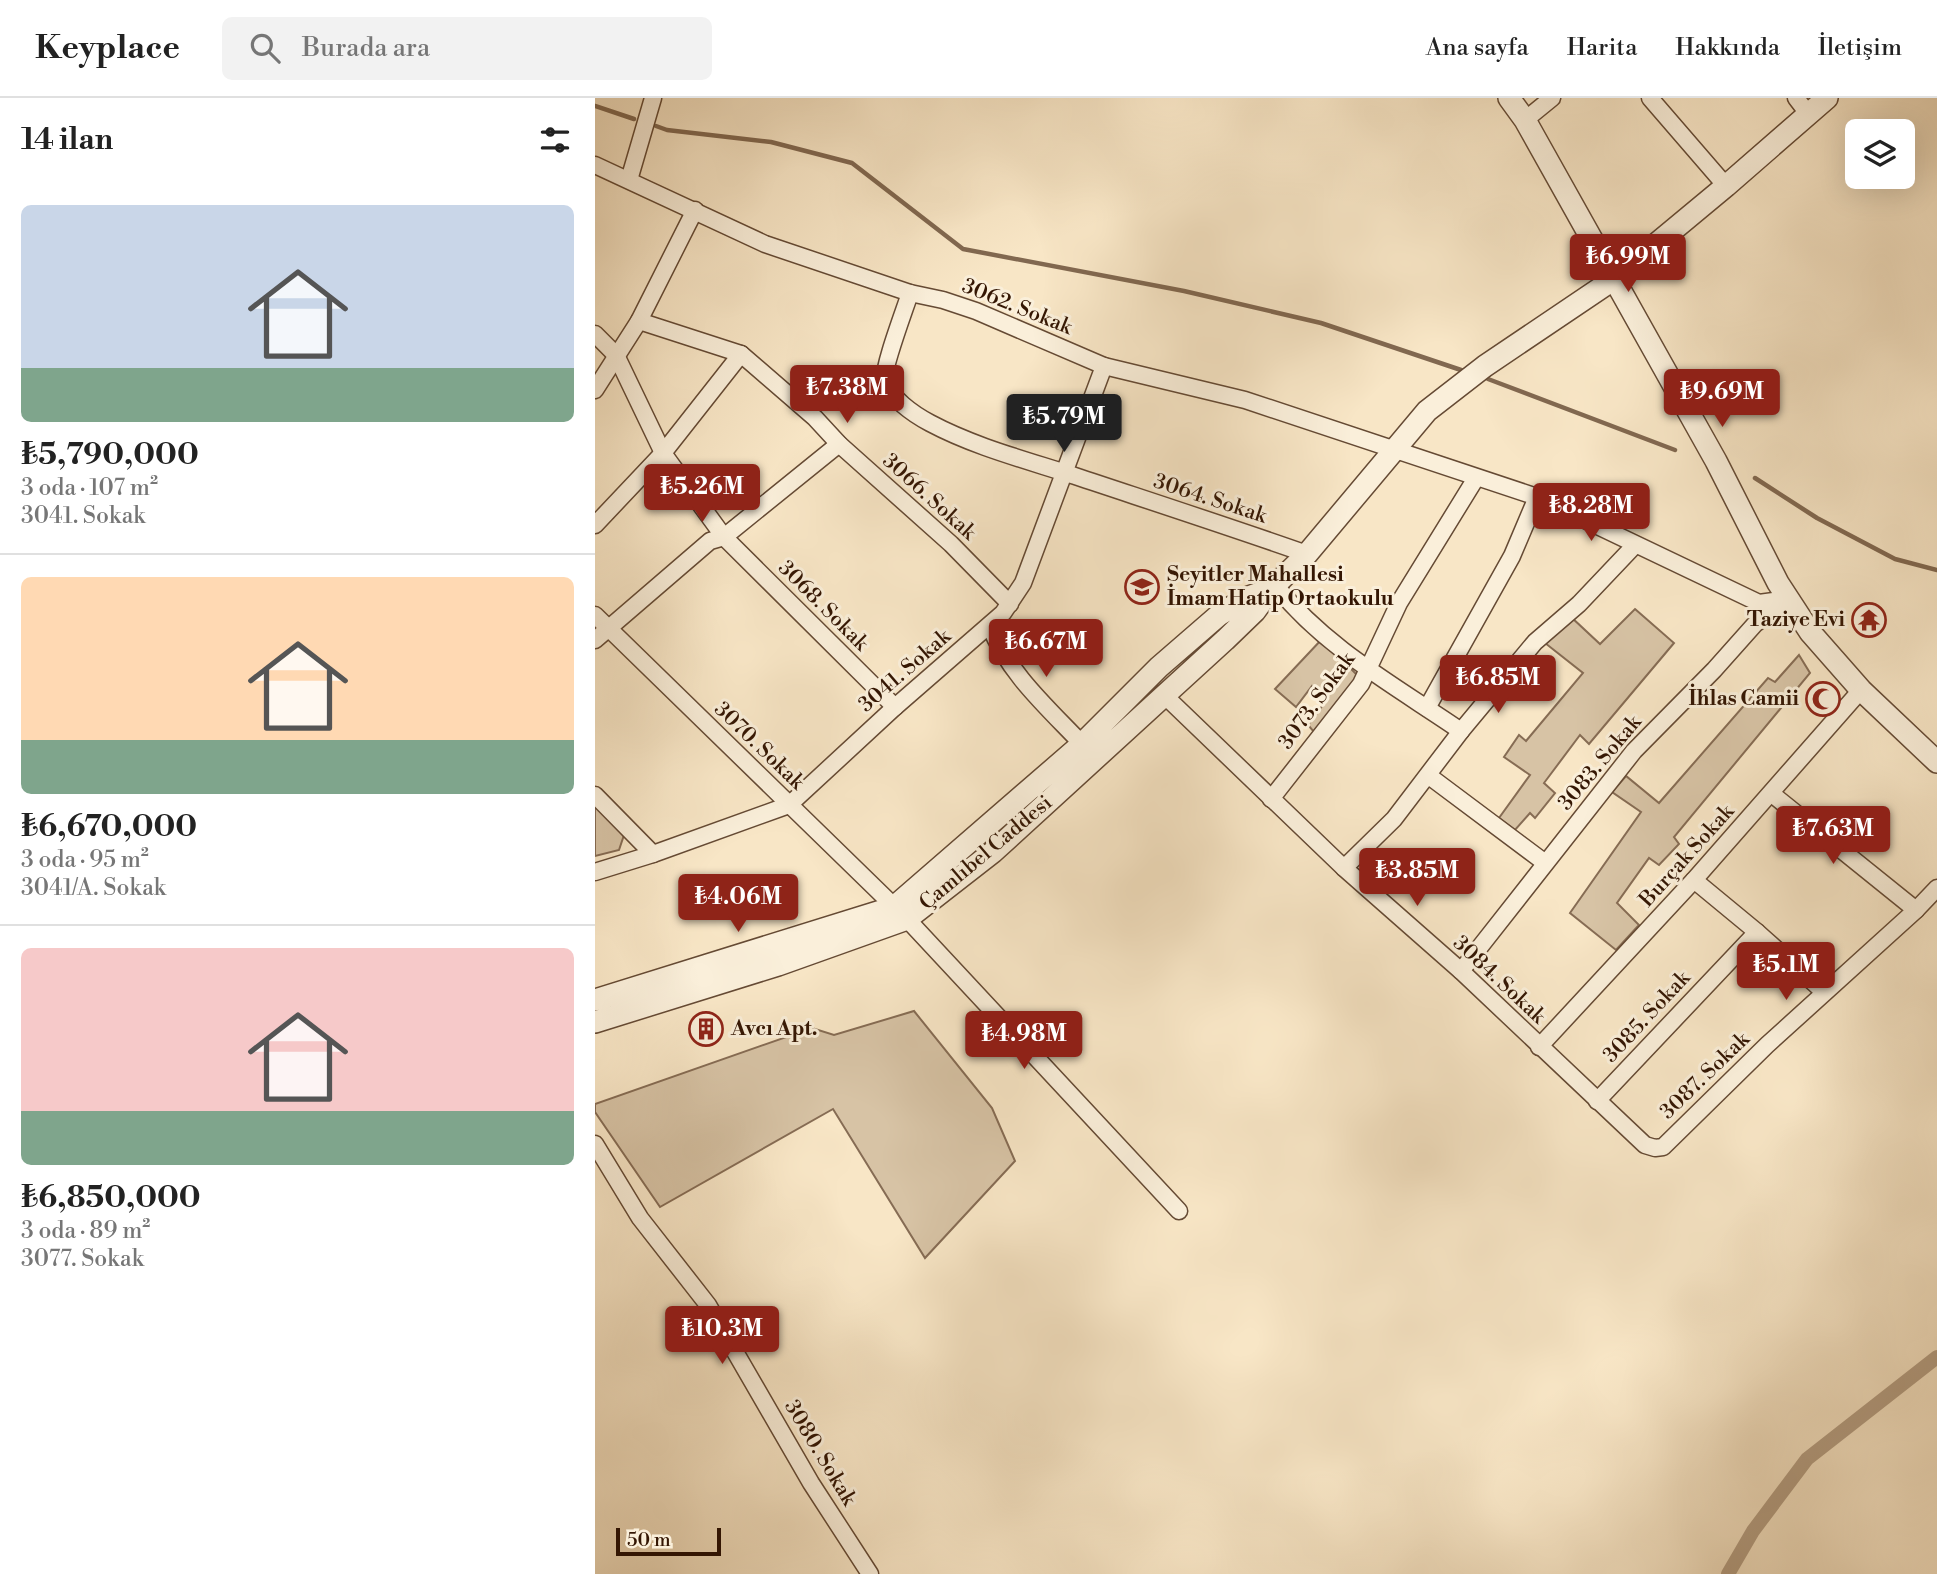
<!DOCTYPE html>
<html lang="tr">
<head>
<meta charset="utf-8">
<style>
	:root { --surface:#fff; --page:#f2f2f2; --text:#222; --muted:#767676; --line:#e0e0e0; --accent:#8f2418 }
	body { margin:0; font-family:"Libre Bodoni",serif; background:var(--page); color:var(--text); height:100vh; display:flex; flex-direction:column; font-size:26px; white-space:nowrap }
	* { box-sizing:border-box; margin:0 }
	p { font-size:23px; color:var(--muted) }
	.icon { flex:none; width:38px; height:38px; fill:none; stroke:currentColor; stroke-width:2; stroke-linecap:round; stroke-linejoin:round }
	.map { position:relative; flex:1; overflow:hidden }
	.details { display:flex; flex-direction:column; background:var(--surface); width:595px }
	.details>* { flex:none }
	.tools { position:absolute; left:1250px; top:21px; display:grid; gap:14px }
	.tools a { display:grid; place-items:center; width:70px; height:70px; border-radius:10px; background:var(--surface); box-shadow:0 7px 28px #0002; font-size:35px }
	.scale { position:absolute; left:21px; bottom:18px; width:105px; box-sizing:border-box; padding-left:7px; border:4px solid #341603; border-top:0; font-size:19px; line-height:24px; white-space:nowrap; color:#341603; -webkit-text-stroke:5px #faefda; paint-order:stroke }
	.price { position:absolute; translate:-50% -60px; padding:0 16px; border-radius:7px; background:var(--accent); color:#fff; font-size:23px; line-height:46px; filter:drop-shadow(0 2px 4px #0008) }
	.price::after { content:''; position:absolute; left:50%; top:42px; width:21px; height:16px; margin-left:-10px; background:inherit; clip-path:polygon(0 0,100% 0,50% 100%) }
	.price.current { background:#222; color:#fff }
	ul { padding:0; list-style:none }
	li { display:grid; align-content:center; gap:14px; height:371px; padding:0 21px }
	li+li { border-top:2px solid var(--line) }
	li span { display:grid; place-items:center; height:217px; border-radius:10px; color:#555 }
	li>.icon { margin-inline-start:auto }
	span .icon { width:126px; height:126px; fill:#fffc; stroke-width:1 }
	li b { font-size:30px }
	h2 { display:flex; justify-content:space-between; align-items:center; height:84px; padding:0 21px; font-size:30px }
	header { display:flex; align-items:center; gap:42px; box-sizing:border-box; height:98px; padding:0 35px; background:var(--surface); border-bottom:2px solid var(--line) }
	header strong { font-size:33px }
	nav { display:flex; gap:38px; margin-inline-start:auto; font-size:24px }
	.search { width:490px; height:63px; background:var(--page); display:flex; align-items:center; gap:18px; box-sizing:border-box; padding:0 24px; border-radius:10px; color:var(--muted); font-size:26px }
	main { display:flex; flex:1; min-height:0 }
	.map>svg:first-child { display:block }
</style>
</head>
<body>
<header>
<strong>Keyplace</strong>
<div class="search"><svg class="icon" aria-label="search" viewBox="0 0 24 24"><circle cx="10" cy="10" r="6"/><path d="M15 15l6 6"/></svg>Burada ara</div>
<nav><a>Ana sayfa</a><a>Harita</a><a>Hakkında</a><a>İletişim</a></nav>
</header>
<main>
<section class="details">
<h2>14 ilan<svg class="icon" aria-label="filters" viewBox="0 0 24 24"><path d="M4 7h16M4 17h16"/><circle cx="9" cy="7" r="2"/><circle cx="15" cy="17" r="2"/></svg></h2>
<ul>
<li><span style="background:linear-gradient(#c9d6e8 75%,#7fa58c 0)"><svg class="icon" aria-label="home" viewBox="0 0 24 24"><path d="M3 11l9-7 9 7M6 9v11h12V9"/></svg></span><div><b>₺5,790,000</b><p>3 oda · 107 m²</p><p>3041. Sokak</p></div></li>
<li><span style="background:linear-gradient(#ffd9b3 75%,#7fa58c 0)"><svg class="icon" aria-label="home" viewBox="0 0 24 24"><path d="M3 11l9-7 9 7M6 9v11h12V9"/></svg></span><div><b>₺6,670,000</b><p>3 oda · 95 m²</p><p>3041/A. Sokak</p></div></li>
<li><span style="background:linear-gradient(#f6c9c9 75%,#7fa58c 0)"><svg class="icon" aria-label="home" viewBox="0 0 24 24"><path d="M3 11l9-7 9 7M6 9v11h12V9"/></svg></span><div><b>₺6,850,000</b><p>3 oda · 89 m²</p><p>3077. Sokak</p></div></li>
</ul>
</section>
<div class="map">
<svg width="1342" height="1476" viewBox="0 0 1342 1476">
	<rect width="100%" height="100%" fill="#f8e6c6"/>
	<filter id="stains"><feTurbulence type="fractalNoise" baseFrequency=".00286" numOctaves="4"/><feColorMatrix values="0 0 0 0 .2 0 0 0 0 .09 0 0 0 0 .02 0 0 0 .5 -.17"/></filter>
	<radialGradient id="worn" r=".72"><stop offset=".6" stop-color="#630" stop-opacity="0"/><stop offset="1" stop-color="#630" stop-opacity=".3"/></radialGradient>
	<g fill="#d7c3a5" stroke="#866c54" stroke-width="2">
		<polygon points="1040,511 1079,545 994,646 985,637 949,685 960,695 940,720 935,715 920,732 904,720 935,677 909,659 924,637 931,643 988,575 950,545 976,519 1005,546"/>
		<polygon points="727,541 762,577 756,590 719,634 713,627 733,600 717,588 701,609 680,591"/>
		<polygon points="1204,557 1215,575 1079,739 1084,746 1064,767 1054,760 1022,805 1044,827 1021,852 975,815 1046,714 1017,694 1031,678 1064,705 1173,580 1180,584"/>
		<polygon points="0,704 30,734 24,752 0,758"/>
		<polygon points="319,913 397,1010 420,1063 330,1160 238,1011 65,1109 0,1014 0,1006 217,930 239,937"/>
	</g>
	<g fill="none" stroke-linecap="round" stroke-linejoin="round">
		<g stroke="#816850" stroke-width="4.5">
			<polyline points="0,8 39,21"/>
			<polyline points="61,28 72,32 176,44 257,65 368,151 589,193 726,225 866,272"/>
			<polyline points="893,281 1080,352"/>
			<polyline points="1160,380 1222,420 1300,461 1342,472"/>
		</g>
		<polyline stroke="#b59f84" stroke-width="14" points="1133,1476 1158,1433 1212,1361 1342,1259"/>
		<g stroke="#654a34" stroke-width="19">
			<g id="minor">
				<polyline points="1055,0 1131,88"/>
				<polyline points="1201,0 1214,17"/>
				<polyline points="930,22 957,0"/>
				<polyline points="0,67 170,146 315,195 348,202 381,213 509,268 650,302 942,399 1164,505 1193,501"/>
				<polyline points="34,82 58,0"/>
				<path d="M 315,195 C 310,211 287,271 290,282 C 295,300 318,316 335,325 C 380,349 431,362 480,378 C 558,404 635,429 712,456"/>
				<polyline points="44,223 146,256 220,320 244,346 356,446 415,506"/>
				<polyline points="0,236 21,257 68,355 129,439 300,609"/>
				<polyline points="0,292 44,223 100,112"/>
				<polyline points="0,427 68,355 146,256"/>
				<path d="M 681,488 C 730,550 802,589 866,633"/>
				<polyline points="0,517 312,821 584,1113"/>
				<path d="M 395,528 C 413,575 452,609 487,646"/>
				<polyline points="0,542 115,443 129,439 244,346"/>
				<polyline points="569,597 749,770 866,873 1050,1047 1060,1050 1068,1049 1172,947 1321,812 1342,790"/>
				<polyline points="832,610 917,458 942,399"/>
				<polyline points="834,678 949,764"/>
				<polyline points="1177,696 1321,812"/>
				<polyline points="0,697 58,756"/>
				<polyline points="676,701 766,586 804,505 881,380"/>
				<polyline points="749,770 799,721 866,633 940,544 984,506 1040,447"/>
				<polyline points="0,774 58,756 194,707 300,609 408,515 428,485 509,268"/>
				<polyline points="1099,782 1162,834 1229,894"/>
				<polyline points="866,873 1039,653 1119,572 1160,526 1191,502"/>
				<polyline points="944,949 1099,782 1266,592"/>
				<polyline points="1002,1003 1162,834"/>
				<polyline points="0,1046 45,1120 113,1207 216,1385 275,1476"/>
			</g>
		</g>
		<g stroke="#654a34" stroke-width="24">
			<g id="tertiary">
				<polyline points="914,0 930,22 1121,363 1183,485 1215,534 1266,592 1342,664"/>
				<polyline points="676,491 712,456 832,313 890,268 1019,181 1131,88 1232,0"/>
				<polyline points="0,902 299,809 487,646 564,569 624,517 651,500 676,491 660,513 630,542 398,754 312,821 183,867 0,924"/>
			</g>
		</g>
		<use href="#minor" stroke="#faefda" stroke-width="16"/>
		<use href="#tertiary" stroke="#faefda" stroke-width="21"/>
	</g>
	<defs>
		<g id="school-ring" transform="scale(1.75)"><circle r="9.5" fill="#faefda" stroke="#8f2418" stroke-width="1.5"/><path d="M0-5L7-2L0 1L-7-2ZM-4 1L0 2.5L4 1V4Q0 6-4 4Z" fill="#8f2418"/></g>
		<g id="temple-ring" transform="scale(1.75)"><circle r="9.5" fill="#faefda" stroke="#8f2418" stroke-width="1.5"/><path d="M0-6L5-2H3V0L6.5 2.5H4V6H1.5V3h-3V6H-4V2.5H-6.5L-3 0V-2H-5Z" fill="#8f2418"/></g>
		<g id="mosque-ring" transform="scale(1.75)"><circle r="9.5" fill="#faefda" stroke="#8f2418" stroke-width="1.5"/><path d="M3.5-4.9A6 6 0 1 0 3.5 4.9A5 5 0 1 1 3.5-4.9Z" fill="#8f2418"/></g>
		<g id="building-ring" transform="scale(1.75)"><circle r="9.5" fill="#faefda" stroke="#8f2418" stroke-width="1.5"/><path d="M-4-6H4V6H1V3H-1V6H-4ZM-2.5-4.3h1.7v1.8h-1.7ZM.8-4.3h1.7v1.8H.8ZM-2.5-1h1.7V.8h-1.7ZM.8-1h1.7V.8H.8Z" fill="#8f2418"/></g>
	</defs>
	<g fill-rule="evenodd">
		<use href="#school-ring" x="547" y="489"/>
		<use href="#temple-ring" x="1274" y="522"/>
		<use href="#mosque-ring" x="1228" y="601"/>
		<use href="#building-ring" x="111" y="931"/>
	</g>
	<g text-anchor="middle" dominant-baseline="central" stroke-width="6" stroke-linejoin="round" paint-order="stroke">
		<g font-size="21" fill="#341603" stroke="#faefda">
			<text transform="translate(422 209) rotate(22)">3062. Sokak</text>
			<text transform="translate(334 399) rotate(42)">3066. Sokak</text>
			<text transform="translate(615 401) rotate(18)">3064. Sokak</text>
			<text transform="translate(228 508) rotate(45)">3068. Sokak</text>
			<text transform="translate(310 573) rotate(-41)">3041. Sokak</text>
			<text transform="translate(722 603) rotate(-54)">3073. Sokak</text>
			<text transform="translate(164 648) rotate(44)">3070. Sokak</text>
			<text transform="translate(1005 665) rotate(-50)">3083. Sokak</text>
			<text transform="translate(391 755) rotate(-40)">Çamlıbel Caddesi</text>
			<text transform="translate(1092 758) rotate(-48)">Burçak Sokak</text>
			<text transform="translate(904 882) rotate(43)">3084. Sokak</text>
			<text transform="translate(1052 919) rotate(-47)">3085. Sokak</text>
			<text transform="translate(1110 978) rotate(-44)">3087. Sokak</text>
			<text transform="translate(225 1355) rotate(59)">3080. Sokak</text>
		</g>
		<g font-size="21" font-weight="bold" fill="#341603" stroke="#faefda" text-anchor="start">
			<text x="572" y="477">Seyitler Mahallesi<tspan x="572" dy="24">İmam Hatip Ortaokulu</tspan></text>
			<text x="1250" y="522" text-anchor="end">Taziye Evi</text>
			<text x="1204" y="601" text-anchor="end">İhlas Camii</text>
			<text x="136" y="931">Avcı Apt.</text>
		</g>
	</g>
	<rect width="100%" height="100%" filter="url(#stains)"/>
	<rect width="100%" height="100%" fill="url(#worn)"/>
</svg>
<div class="tools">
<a><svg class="icon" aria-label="layers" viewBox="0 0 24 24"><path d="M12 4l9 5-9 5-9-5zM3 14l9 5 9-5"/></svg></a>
</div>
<div class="scale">50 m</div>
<b class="price" style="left:1033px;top:196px">₺6.99M</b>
<b class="price" style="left:252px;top:327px">₺7.38M</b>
<b class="price" style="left:1127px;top:331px">₺9.69M</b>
<b class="price current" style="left:469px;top:356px">₺5.79M</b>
<b class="price" style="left:107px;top:426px">₺5.26M</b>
<b class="price" style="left:996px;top:445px">₺8.28M</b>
<b class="price" style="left:451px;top:581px">₺6.67M</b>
<b class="price" style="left:903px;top:617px">₺6.85M</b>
<b class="price" style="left:1238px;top:768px">₺7.63M</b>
<b class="price" style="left:822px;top:810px">₺3.85M</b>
<b class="price" style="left:143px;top:836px">₺4.06M</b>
<b class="price" style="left:1191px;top:904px">₺5.1M</b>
<b class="price" style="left:429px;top:973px">₺4.98M</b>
<b class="price" style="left:127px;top:1268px">₺10.3M</b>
</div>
</main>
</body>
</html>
